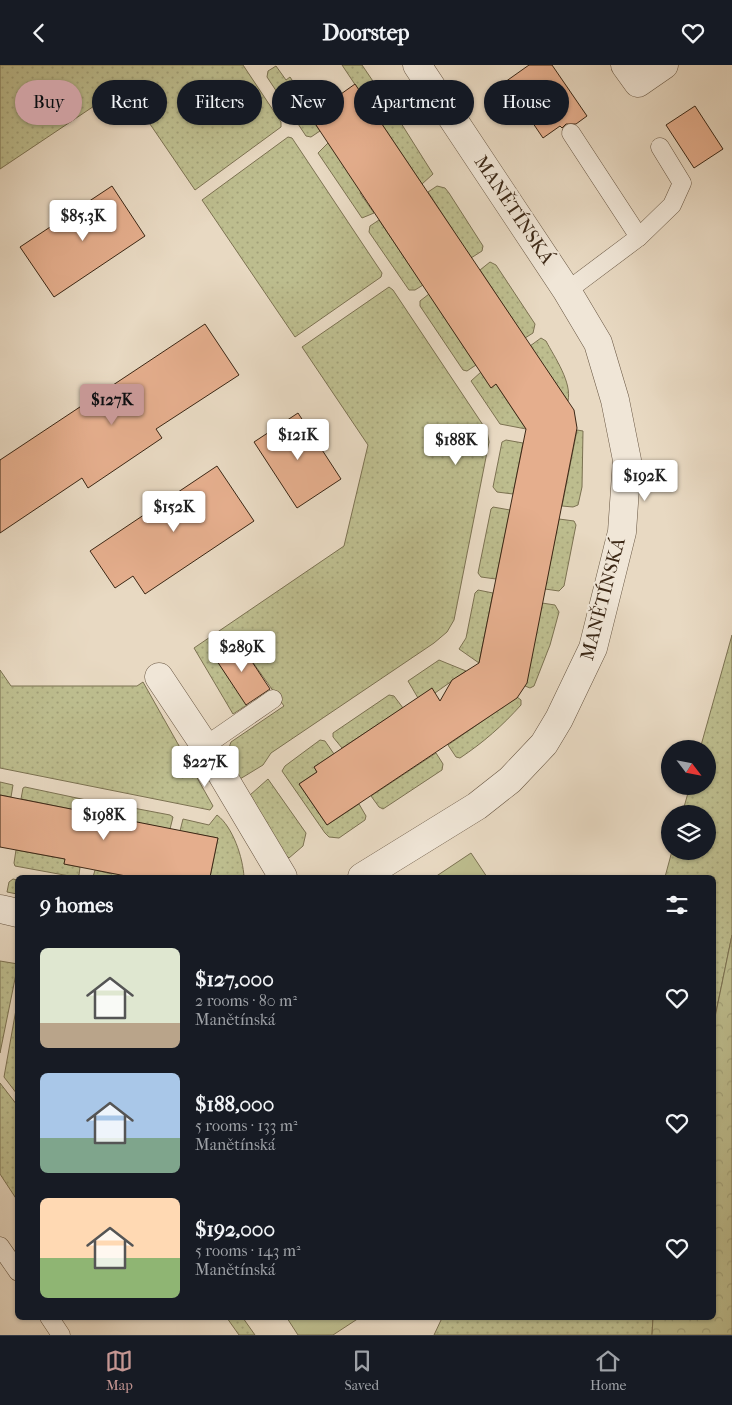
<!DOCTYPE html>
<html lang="en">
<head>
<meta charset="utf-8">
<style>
	:root { --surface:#171b24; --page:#242831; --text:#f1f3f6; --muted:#9ea1a6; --line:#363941; --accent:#c59692 }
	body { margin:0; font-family:"IM FELL French Canon",serif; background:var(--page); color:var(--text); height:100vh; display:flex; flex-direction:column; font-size:19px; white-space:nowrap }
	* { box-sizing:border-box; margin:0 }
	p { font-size:16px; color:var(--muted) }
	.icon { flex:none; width:28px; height:28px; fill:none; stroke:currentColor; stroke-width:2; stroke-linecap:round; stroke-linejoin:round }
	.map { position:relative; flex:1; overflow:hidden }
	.side { position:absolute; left:15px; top:810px; width:701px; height:445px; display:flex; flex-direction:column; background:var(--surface); border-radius:8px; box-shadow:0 1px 4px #0004 }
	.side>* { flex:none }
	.top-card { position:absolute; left:15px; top:15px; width:702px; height:45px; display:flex; gap:10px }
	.needle { width:32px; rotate:122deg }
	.fabs { position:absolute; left:661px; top:675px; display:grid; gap:10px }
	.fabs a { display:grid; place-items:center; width:55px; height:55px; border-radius:50%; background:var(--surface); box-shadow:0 1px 4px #0004; font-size:25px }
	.price { position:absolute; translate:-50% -42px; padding:0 11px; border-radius:5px; background:#fff; color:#222; font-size:16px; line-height:32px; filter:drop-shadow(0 1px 2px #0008) }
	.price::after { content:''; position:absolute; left:50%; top:30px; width:15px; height:11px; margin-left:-8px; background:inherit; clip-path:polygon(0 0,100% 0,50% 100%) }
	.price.selected { background:var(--accent); color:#111 }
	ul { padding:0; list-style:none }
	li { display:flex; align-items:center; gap:15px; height:125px; padding:0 25px }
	li span { display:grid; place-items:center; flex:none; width:140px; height:100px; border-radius:8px; color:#555 }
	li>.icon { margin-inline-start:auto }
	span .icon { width:60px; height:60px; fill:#fffc; stroke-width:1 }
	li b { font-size:21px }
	h2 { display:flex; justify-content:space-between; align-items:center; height:60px; padding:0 25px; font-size:21px }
	.tag { padding:0 18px; border-radius:22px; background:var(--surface); box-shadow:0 1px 4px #0004; font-size:18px; line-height:45px }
	.tag.selected { background:var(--accent); color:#111 }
	header { display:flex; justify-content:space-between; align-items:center; height:65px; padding:0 25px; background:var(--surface); font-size:22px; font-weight:700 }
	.tab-bar { display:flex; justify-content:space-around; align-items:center; height:70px; border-top:1px solid var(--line); background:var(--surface); font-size:14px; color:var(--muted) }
	.tab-bar a { display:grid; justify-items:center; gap:2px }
	.tab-bar .selected { color:var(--accent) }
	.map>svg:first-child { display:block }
</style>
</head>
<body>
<header><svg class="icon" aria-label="back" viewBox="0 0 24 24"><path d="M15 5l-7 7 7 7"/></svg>Doorstep<svg class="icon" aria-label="heart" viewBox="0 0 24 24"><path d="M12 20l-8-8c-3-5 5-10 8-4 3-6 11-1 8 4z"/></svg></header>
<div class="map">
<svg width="732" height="1270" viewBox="0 0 732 1270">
	<defs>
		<pattern id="grass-dots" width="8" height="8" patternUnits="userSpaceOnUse" patternTransform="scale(1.25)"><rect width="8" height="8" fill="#bdbd8e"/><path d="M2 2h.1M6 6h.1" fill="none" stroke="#a3a27a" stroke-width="1.8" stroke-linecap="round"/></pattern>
		<pattern id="forest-crowns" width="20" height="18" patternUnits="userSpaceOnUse" patternTransform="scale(1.25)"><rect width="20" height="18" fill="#bdbd8e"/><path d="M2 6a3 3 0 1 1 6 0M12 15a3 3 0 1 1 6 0" fill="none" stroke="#a3a27a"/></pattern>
	</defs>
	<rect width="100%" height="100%" fill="#e8d9c2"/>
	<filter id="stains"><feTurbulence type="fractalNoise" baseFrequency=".004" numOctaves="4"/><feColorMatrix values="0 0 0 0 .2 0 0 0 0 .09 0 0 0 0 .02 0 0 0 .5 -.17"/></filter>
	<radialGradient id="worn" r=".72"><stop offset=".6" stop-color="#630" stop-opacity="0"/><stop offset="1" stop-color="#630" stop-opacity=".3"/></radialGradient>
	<g fill="url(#grass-dots)" stroke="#7c7252">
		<polygon points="0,0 243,0 281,57 281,62 195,125 124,21 0,104"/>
		<polygon points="342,0 362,0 381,28 380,31 368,39"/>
		<polygon points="276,1 286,15 290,12 314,48 310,51 320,66 311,72 306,71 267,12 268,6"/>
		<polygon points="388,44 394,47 433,109 422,119 377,52"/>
		<polygon points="288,72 292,73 382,208 381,212 295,272 202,135"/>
		<polygon points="328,78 365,124 360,128 374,148 362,153 318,88"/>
		<polygon points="437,121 445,123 449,128 483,181 482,186 471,193 428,127"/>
		<polygon points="379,155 423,220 415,225 409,225 369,167 370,161"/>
		<polygon points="490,197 496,200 535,259 533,268 525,273 480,205"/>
		<path d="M 389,222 L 393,225 L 487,366 L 489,377 L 454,555 L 447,567 L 434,578 L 271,688 L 263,700 L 240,714 C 232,701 225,692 231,677 L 284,641 L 239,578 L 215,593 L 247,640 L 233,649 L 194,583 L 344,481 L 368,380 L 302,282 Z"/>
		<polygon points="429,229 476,300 467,306 463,305 420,241 420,236"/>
		<path d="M 541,273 L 546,276 C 555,293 572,317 568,336 L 530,281 Z"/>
		<polygon points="481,307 492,322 496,319 526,364 500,359 471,316"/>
		<polygon points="577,365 583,366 582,422 578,440 573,442 562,441"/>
		<polygon points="506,375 523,378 513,429 497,427 493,422 502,377"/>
		<polygon points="493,442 510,445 496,514 481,512 478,508 491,444"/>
		<polygon points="559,454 574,456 576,460 564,521 559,526 545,524"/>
		<polygon points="478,525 493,528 479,598 459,584 466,573 475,528"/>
		<polygon points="542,538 555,540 559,547 550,580 534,621 530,623 525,621"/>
		<polygon points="732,570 732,870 714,957 714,812 665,812 672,786 708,786 708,749 682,749 690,721 708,721 708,684 700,684"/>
		<polygon points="439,595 466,606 435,628 431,624 418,633 408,616"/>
		<polygon points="0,605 11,621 137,621 143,617 213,741 210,745 0,703"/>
		<polygon points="389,630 394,631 403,643 342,683 333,672 333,668"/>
		<path d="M 517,632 L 521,635 L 521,640 C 502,661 484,677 460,693 L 456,692 L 448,680 Z"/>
		<polygon points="320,675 325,676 334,689 314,702 317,707 299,719 327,760 359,739 366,751 365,755 339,773 329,772 325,768 282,706 285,701"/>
		<polygon points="436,688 443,699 442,705 383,744 379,742 371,731"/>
		<polygon points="268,714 306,768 303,781 289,793 283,787 250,730"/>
		<polygon points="0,717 13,720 11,732 0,730"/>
		<polygon points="25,722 91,736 93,737 90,748 21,734 23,723"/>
		<polygon points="107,738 170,750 173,752 170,764 100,750 103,740"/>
		<path d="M 217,750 C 233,762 243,793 244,812 L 210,812 L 218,773 L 180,766 L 183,754 L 209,760 Z"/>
		<polygon points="16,785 65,794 64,799 80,802 79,810 75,812 15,801 14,798"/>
		<polygon points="114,804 144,810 143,812 93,812 95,805 112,809"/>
		<polygon points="13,814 17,815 17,829 7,827 9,817"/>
		<polygon points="0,896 18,899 0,988"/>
		<polygon points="17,939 17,1029 4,1012"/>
		<polygon points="0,1018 17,1040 17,1135 0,1109"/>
		<polygon points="227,1253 243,1253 255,1270 239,1270"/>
		<polygon points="442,1253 653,1253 652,1270 434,1270"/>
	</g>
	<polygon fill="url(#forest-crowns)" stroke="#7c7252" points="732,870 732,1270 652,1270 653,1253 714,1252 714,957"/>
	<g fill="#bdbd8e" stroke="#7c7252">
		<polygon points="471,788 487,812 435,812"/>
		<polygon points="287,1253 359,1253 333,1270 298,1270"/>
	</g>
	<g fill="#e5ae8d" stroke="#3b2715">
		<polygon points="529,0 552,0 587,51 576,59 566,59 562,63 560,61 543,73 505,17"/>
		<polygon points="355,19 574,345 577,363 527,618 517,633 327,760 299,719 317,707 314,702 432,623 440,636 452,615 479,598 526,364 496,319 491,323 310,51"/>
		<polygon points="695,41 723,84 694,103 666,60"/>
		<polygon points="112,121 145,171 54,232 20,182"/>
		<polygon points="205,259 239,310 156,364 162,373 88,423 82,413 0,468 0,395"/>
		<polygon points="298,348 341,414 297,443 254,377"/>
		<polygon points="217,401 254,456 145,529 133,511 115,523 90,486"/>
		<polygon points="239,577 270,624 246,640 215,593"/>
		<polygon points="0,730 218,773 210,812 131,812 64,799 65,794 0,782"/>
	</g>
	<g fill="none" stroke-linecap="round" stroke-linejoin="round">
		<g stroke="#665440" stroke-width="19">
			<g id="service">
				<polyline points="571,68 639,172"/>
				<polyline points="567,226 639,172 672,140 682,118 660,82"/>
				<polyline points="205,681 273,634"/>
				<polyline points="0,1181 18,1207"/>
				<polyline points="49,1252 61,1270"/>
			</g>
		</g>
		<g stroke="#665440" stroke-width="29">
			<g id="minor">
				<polyline points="625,0 638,18 664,0"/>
				<polyline points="159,612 205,681 283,812"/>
				<polyline points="362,812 477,741 510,715 544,679 559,654 593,583 622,467 627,395 615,335 598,278 567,226 417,0"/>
				<polyline points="0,844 18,848"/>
			</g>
		</g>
		<use href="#service" stroke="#f0e6d7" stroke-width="18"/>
		<use href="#minor" stroke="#f0e6d7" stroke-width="28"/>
	</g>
	<g text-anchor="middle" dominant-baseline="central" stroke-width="4.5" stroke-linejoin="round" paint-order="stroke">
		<g font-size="19" fill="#3b2715" stroke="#f0e6d7">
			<text transform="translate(514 145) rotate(56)">MANĚTÍNSKÁ</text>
			<text transform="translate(603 534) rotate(-75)">MANĚTÍNSKÁ</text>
		</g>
	</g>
	<rect width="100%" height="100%" filter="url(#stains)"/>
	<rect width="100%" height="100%" fill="url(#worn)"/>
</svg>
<div class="fabs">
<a><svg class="needle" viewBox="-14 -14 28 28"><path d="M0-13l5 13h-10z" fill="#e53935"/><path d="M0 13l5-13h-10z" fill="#9ea1a6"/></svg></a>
<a><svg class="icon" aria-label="layers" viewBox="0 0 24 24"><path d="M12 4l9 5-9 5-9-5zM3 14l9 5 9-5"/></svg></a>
</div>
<b class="price" style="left:83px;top:177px">$85.3K</b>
<b class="price selected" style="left:112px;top:361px">$127K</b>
<b class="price" style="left:298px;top:396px">$121K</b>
<b class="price" style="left:456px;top:401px">$188K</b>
<b class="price" style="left:645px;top:437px">$192K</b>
<b class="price" style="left:174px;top:468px">$152K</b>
<b class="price" style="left:242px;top:608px">$289K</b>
<b class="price" style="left:205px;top:723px">$227K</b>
<b class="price" style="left:104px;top:776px">$198K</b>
<div class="top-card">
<a class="tag selected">Buy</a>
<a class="tag">Rent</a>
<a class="tag">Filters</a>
<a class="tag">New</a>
<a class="tag">Apartment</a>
<a class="tag">House</a>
</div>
<section class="side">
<h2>9 homes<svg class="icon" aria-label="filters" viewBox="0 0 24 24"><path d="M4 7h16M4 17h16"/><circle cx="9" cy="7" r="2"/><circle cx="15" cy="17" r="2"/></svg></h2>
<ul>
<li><span style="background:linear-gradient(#dfe7d0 75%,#b9a48a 0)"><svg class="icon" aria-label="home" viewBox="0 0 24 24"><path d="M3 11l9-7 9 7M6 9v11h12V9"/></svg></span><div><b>$127,000</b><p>2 rooms · 80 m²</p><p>Manětínská</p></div><svg class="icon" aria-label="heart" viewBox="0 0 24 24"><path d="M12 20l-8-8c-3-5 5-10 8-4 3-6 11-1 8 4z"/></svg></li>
<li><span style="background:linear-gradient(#a9c7e8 65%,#7fa58c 0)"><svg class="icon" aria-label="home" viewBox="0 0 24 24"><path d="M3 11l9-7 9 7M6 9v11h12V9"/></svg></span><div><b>$188,000</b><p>5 rooms · 133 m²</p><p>Manětínská</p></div><svg class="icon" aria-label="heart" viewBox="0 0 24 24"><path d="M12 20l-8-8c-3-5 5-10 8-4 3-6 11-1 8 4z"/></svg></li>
<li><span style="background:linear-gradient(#ffd9b3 60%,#8fb573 0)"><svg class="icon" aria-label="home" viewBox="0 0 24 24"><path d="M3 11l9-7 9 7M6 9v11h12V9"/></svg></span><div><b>$192,000</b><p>5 rooms · 143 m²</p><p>Manětínská</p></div><svg class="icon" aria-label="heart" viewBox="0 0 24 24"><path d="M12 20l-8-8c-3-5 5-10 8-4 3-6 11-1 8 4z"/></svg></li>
</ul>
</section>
</div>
<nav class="tab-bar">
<a class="selected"><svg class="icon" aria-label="map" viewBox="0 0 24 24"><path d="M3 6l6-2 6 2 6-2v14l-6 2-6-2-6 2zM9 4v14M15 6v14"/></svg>Map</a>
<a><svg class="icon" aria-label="saved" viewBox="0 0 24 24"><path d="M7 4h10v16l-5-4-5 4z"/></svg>Saved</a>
<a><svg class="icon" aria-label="home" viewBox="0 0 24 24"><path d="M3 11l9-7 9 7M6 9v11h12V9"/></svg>Home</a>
</nav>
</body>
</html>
